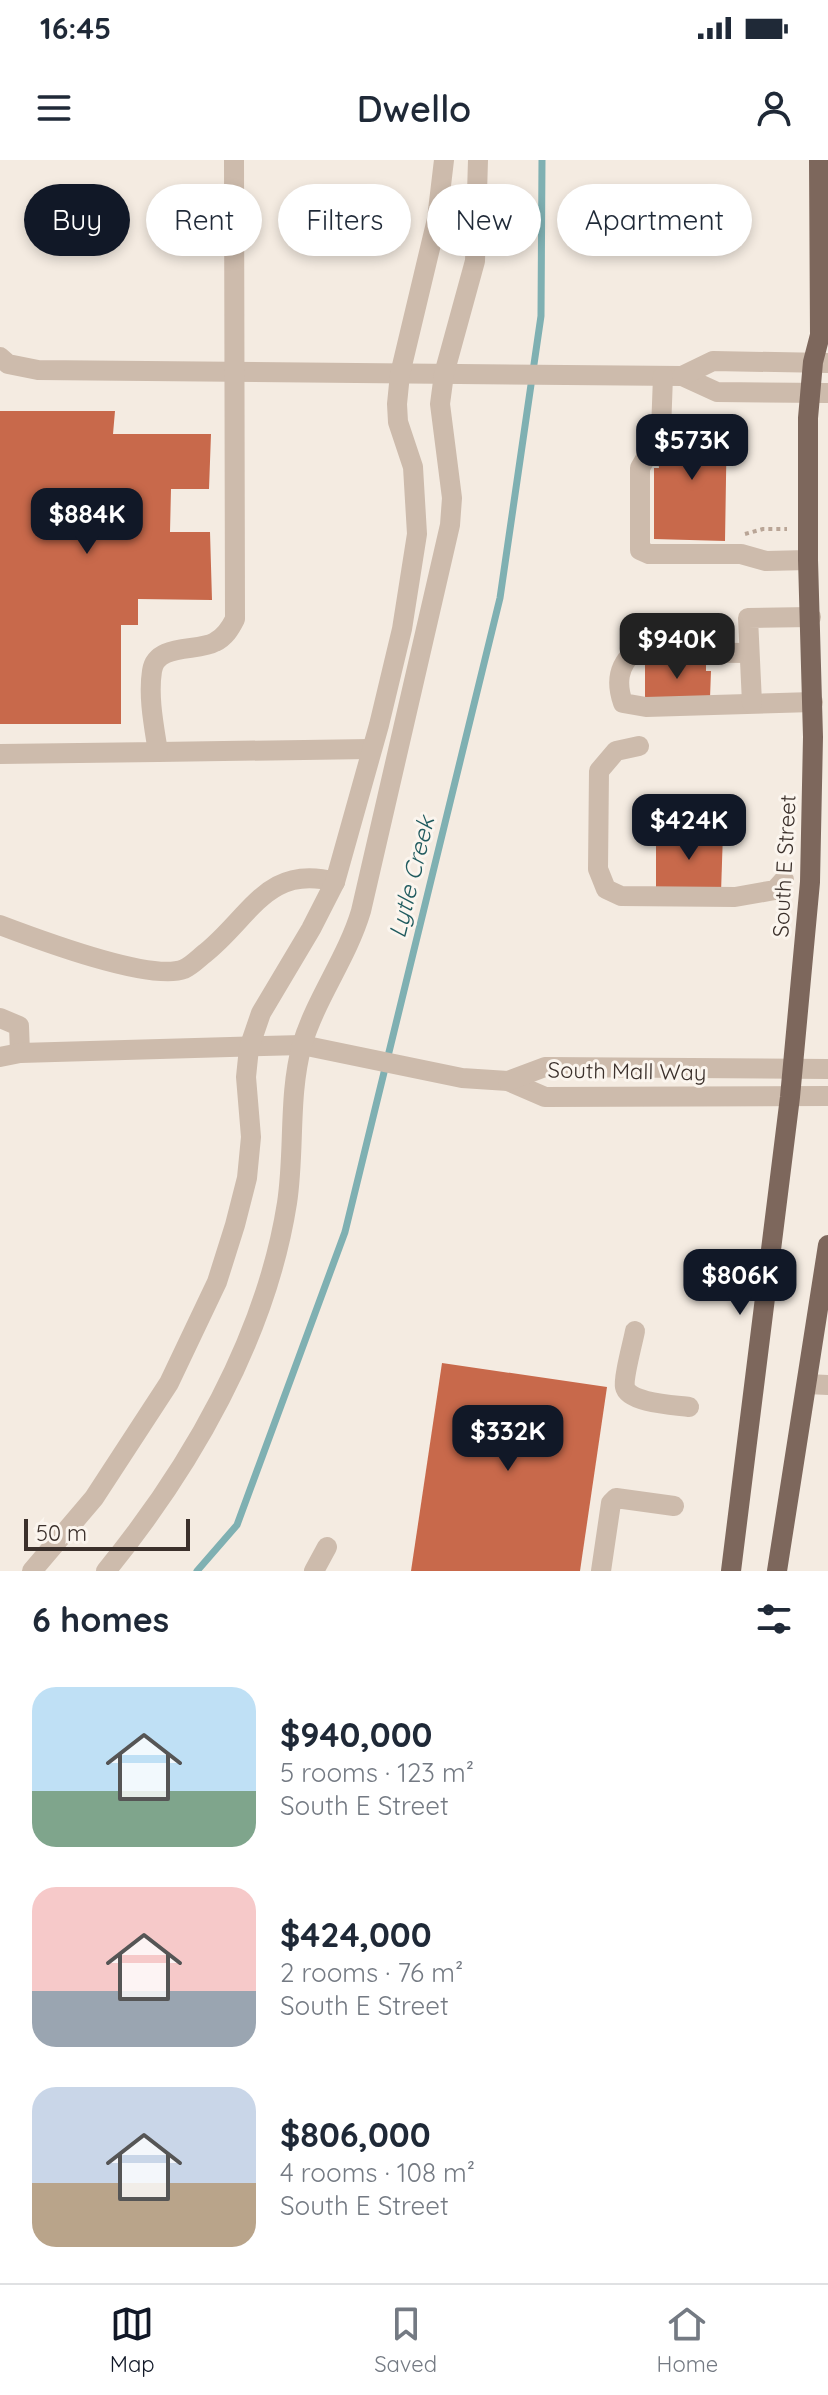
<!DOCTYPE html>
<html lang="en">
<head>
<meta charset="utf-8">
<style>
	:root { --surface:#fff; --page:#f6f6f7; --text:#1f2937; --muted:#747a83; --line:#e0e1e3; --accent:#111827 }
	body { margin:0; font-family:Quicksand,sans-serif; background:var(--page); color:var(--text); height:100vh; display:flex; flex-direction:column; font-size:30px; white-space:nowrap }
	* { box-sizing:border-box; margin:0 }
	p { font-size:26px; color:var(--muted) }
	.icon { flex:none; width:44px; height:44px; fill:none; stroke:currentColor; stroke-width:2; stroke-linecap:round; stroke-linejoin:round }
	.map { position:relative; height:1411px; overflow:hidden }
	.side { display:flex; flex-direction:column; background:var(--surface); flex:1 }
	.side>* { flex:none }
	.guide { position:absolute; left:24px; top:24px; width:780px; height:72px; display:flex; gap:16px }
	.scale { position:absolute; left:24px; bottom:20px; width:166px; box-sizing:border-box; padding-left:8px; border:4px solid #3b302b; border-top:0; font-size:22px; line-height:28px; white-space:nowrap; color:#3b302b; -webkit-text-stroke:6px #fbf5ee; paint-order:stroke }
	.price { position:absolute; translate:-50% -68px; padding:0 18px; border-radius:16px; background:var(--accent); color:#fff; font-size:26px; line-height:52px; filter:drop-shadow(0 2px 4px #0008) }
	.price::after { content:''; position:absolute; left:50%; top:48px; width:24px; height:18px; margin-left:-12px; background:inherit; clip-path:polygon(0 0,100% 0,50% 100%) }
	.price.on { background:#222; color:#fff }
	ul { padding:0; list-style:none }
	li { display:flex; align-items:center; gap:24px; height:200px; padding:0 32px }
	li span { display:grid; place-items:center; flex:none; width:224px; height:160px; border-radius:24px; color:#555 }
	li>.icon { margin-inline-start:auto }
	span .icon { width:96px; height:96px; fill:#fffc; stroke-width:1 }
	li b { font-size:34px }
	h2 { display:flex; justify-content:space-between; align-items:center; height:96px; padding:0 32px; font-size:34px }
	.tag { padding:0 28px; border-radius:36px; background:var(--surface); box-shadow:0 4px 12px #0003; font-size:28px; line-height:72px }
	.tag.on { background:var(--accent); color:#fff }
	.status { display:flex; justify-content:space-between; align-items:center; height:56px; padding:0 40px; background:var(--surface); direction:ltr }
	.status svg { height:22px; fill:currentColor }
	header { display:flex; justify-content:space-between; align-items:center; height:104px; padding:0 32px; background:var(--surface); font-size:36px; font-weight:600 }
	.menu { display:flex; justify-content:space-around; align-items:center; height:112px; border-top:2px solid var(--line); background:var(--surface); font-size:22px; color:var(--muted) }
	.menu a { display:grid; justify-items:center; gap:4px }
	.menu .on { color:var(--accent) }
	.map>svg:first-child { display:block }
</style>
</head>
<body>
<div class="status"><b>16:45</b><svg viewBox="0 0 49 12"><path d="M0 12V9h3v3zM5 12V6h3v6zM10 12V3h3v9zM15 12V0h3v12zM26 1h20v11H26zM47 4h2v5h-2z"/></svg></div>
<header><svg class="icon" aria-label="menu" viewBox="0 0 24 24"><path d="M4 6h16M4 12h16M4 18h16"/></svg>Dwello<svg class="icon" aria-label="person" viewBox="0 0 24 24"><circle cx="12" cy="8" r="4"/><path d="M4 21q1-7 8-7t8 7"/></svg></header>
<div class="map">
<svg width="828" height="1411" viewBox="0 0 828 1411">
	<rect width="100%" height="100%" fill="#f4ebe1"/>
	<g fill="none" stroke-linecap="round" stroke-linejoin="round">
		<polyline stroke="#7fb0b2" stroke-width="7" points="197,1411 237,1365 345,1072 500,438 541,156 542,0"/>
	</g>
	<g fill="#c8694b">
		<polygon points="0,251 115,251 113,274 211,274 209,329 171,329 170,372 210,372 212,440 138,439 138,465 121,465 121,564 0,564"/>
		<polygon points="675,257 727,257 725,381 654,379 654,308 659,308 658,298 674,275"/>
		<polygon points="662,501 700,501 699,505 706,505 706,511 711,511 710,538 645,542 645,505 662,505"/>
		<polygon points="656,672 723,672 721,733 656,732"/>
		<polygon points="442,1203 607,1227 580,1411 411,1411"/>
	</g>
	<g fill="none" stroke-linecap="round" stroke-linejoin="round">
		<polyline stroke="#b9a596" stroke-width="4" stroke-dasharray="4 4" stroke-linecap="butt" points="745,374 763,369 787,369"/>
		<g stroke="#cdbbac" stroke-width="20">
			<polyline points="0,197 8,204 38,210 682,216 717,232 828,233"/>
			<polyline points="663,216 661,271 640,308 640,390 649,394 741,394 766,401 808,400"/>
			<polyline points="682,216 713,201 828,203"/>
			<path d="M 749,493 L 634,492 C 618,506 616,523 623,543 L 646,547 L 813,542"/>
			<polyline points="752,543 748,458 811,457"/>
			<polyline points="639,586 616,591 599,611 598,709 606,729 621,736 735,737 775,730 784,720"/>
			<polyline points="158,592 371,589"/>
			<path d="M 0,594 L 158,592 C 154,566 148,537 152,511 C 156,483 198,492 215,482 C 225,477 230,469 235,459 L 234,0"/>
			<path d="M 0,765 C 37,779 151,822 184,809 C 191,806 198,799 204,794 C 250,758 267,703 335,722"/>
			<polyline points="0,858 19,866 20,893"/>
			<polyline points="0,897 20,893 302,885 462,918 508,921 545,937 828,936"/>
			<polyline points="508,921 545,907 828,909"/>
			<path d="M 635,1171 C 633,1182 623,1218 625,1227 C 628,1243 675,1245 689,1247"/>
			<polyline points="807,1224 828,1225"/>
			<polyline points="32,1411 94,1338 169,1223 217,1122 235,1065 247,1018 251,977 246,917 249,888 261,853 311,769 335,722 379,565 402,469 417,374 413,307 398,262 397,244 400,214 437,59 444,0"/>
			<path d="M 106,1411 C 191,1307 266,1177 287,1043 C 295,991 288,936 302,885 C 316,838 347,798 361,751 L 450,365 L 452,338 L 440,244 L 444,214 L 475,101 L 478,0"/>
			<polyline points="314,1411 327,1387"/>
			<polyline points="601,1411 611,1343 616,1338 674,1346"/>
		</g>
		<g stroke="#7d675c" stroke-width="20">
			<polyline points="731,1411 790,937 810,722 813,577 808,400 808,258 813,202 820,175 819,0"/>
			<polyline points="777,1411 828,1085"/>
		</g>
	</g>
	<g text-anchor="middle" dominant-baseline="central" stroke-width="6" stroke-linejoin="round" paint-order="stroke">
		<g font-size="22" fill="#3b302b" stroke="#fbf5ee">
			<text transform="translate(784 706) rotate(-87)">South E Street</text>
			<text transform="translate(627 911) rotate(1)">South Mall Way</text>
		</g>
		<g font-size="24" font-style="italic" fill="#1f5a5e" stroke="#fbf5ee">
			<text transform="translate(411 717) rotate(-76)">Lytle Creek</text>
		</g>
	</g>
</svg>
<div class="scale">50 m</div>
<b class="price" style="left:692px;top:322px">$573K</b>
<b class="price" style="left:87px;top:396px">$884K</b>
<b class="price on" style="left:677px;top:521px">$940K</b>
<b class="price" style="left:689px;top:702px">$424K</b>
<b class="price" style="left:740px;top:1157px">$806K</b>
<b class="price" style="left:508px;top:1313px">$332K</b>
<div class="guide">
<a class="tag on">Buy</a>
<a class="tag">Rent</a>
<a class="tag">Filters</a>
<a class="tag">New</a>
<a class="tag">Apartment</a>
</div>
</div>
<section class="side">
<h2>6 homes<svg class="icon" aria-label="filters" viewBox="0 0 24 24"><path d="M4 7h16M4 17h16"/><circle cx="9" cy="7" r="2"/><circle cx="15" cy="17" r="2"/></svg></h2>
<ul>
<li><span style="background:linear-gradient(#bfe0f5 65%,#7fa58c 0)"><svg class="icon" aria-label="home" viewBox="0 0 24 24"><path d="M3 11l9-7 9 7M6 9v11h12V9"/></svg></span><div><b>$940,000</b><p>5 rooms · 123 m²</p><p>South E Street</p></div></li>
<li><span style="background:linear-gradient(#f6c9c9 65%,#9aa5b1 0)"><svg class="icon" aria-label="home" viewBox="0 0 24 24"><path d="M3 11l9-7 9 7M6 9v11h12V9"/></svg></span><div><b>$424,000</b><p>2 rooms · 76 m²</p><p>South E Street</p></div></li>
<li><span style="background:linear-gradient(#c9d6e8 60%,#b9a48a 0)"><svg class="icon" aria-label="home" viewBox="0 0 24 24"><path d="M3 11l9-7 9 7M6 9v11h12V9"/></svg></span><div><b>$806,000</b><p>4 rooms · 108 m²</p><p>South E Street</p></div></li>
</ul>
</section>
<nav class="menu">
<a class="on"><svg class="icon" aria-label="map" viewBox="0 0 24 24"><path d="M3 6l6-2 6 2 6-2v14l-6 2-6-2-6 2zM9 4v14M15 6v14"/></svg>Map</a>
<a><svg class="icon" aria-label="saved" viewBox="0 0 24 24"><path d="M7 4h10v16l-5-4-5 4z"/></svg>Saved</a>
<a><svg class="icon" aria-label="home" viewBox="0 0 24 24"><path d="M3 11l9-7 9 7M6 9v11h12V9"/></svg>Home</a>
</nav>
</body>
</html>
